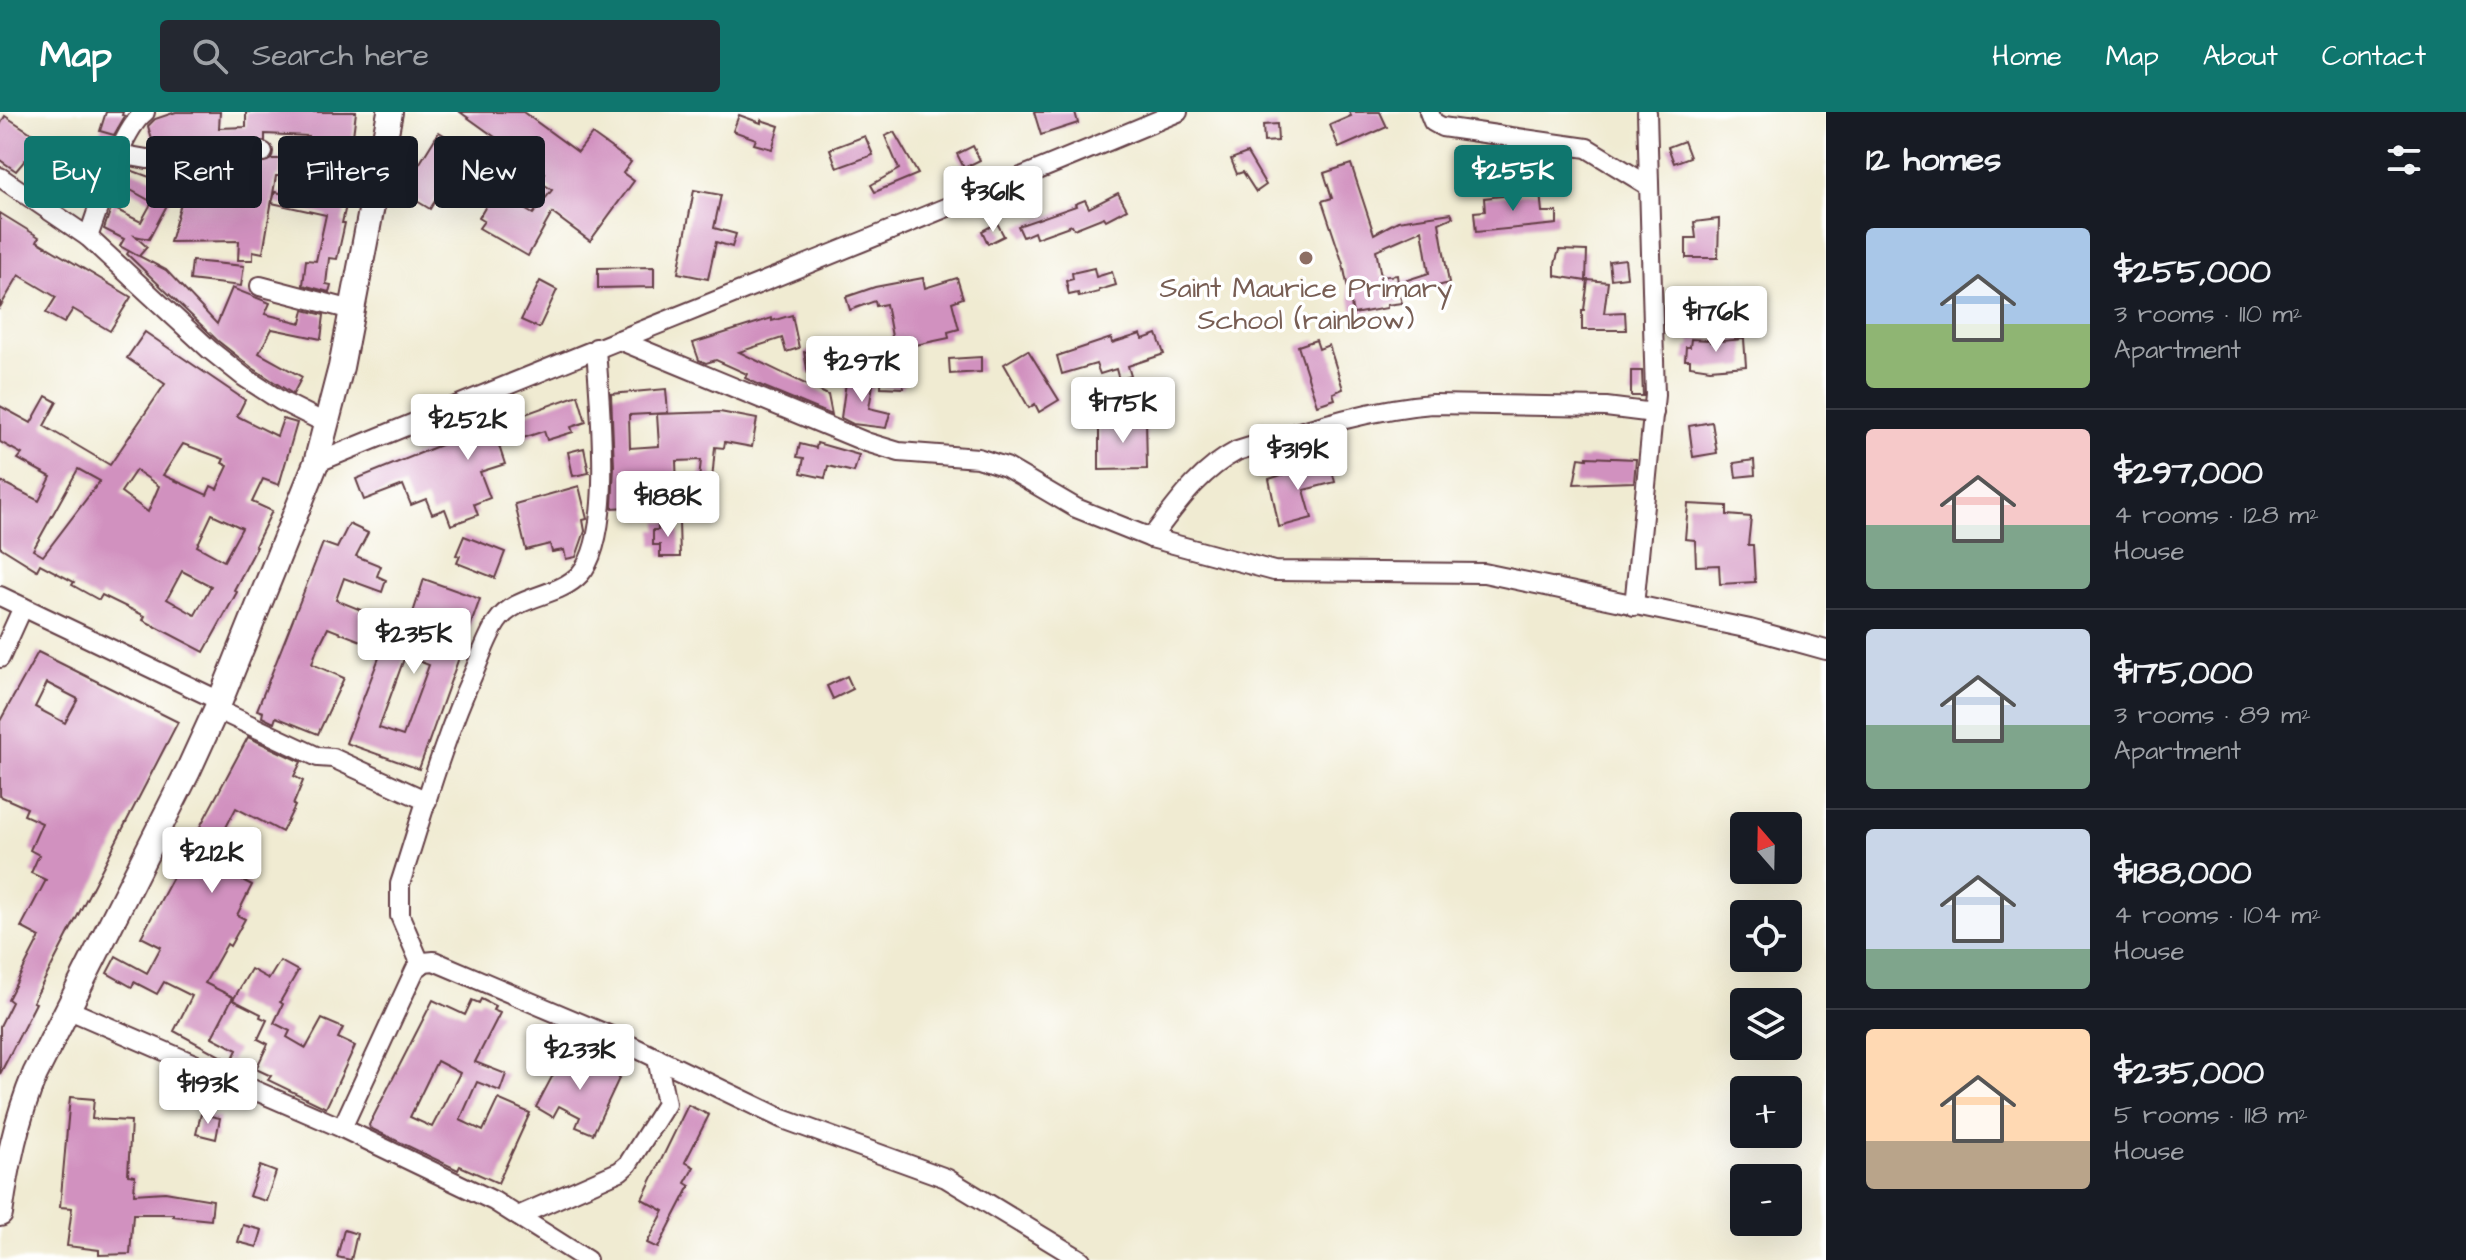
<!DOCTYPE html>
<html lang="en">
<head>
<meta charset="utf-8">
<style>
	:root { --surface:#171b24; --page:#242831; --text:#f1f3f6; --muted:#9ea1a6; --line:#363941; --accent:#0f766e }
	body { margin:0; font-family:"Architects Daughter",sans-serif; background:var(--page); color:var(--text); height:100vh; display:flex; flex-direction:column; font-size:30px; white-space:nowrap }
	* { box-sizing:border-box; margin:0 }
	p { font-size:26px; color:var(--muted) }
	.icon { flex:none; width:44px; height:44px; fill:none; stroke:currentColor; stroke-width:2; stroke-linecap:round; stroke-linejoin:round }
	.map { position:relative; flex:1; overflow:hidden }
	.side { display:flex; flex-direction:column; background:var(--surface); width:640px }
	.side>* { flex:none }
	.hud { position:absolute; left:24px; top:24px; width:760px; height:72px; display:flex; gap:16px }
	.needle { width:52px; rotate:340deg }
	.buttons { position:absolute; left:1730px; top:700px; display:grid; gap:16px }
	.buttons a { display:grid; place-items:center; width:72px; height:72px; border-radius:8px; background:var(--surface); box-shadow:0 8px 32px #0002; font-size:40px }
	.price { position:absolute; translate:-50% -68px; padding:0 18px; border-radius:8px; background:#fff; color:#222; font-size:26px; line-height:52px; filter:drop-shadow(0 2px 4px #0008) }
	.price::after { content:''; position:absolute; left:50%; top:48px; width:24px; height:18px; margin-left:-12px; background:inherit; clip-path:polygon(0 0,100% 0,50% 100%) }
	.price.selected { background:var(--accent); color:#fff }
	ul { padding:0; list-style:none }
	li { display:flex; align-items:center; gap:24px; height:200px; padding:0 40px }
	li+li { border-top:2px solid var(--line) }
	li span { display:grid; place-items:center; flex:none; width:224px; height:160px; border-radius:8px; color:#555 }
	li>.icon { margin-inline-start:auto }
	span .icon { width:96px; height:96px; fill:#fffc; stroke-width:1 }
	li b { font-size:34px }
	h2 { display:flex; justify-content:space-between; align-items:center; height:96px; padding:0 40px; font-size:34px }
	.tag { padding:0 28px; border-radius:8px; background:var(--surface); box-shadow:0 8px 32px #0002; font-size:28px; line-height:72px }
	.tag.selected { background:var(--accent); color:#fff }
	header { display:flex; align-items:center; gap:48px; box-sizing:border-box; height:112px; padding:0 40px; background:var(--accent); color:#fff }
	header strong { font-size:38px }
	nav { display:flex; gap:44px; margin-inline-start:auto; font-size:28px }
	.search { width:560px; height:72px; background:var(--page); display:flex; align-items:center; gap:20px; box-sizing:border-box; padding:0 28px; border-radius:8px; color:var(--muted); font-size:30px }
	main { display:flex; flex:1; min-height:0 }
	.map>svg:first-child { display:block }
</style>
</head>
<body>
<header>
<strong>Map</strong>
<div class="search"><svg class="icon" aria-label="search" viewBox="0 0 24 24"><circle cx="10" cy="10" r="6"/><path d="M15 15l6 6"/></svg>Search here</div>
<nav><a>Home</a><a>Map</a><a>About</a><a>Contact</a></nav>
</header>
<main>
<div class="map">
<svg width="1826" height="1148" viewBox="0 0 1826 1148">
	<rect width="100%" height="100%" fill="#fff"/>
	<filter id="ink" filterUnits="userSpaceOnUse"><feTurbulence type="fractalNoise" baseFrequency=".0125" numOctaves="2"/><feDisplacementMap in="SourceGraphic" scale="16" xChannelSelector="R" yChannelSelector="G"/><feConvolveMatrix kernelMatrix="1 2 1 2 8 2 1 2 1" color-interpolation-filters="sRGB"/></filter>
	<filter id="wash" filterUnits="userSpaceOnUse"><feTurbulence type="fractalNoise" baseFrequency=".006" numOctaves="4" result="noise"/><feDisplacementMap in="SourceGraphic" scale="32" xChannelSelector="R" yChannelSelector="G"/><feGaussianBlur stdDeviation="1.8" result="paint"/><feColorMatrix in="noise" values="0 0 0 0 0 0 0 0 0 0 0 0 0 0 0 0 0 1.4 0 .05"/><feComposite in="paint" operator="in"/></filter>
	<g filter="url(#wash)">
		<rect width="100%" height="100%" fill="#f0ebd2"/>
		<g id="blocks">
			<g fill="#d191bf" fill-rule="evenodd">
				<polygon points="106,0 123,0 122,3 125,4 114,23 100,19"/>
				<polygon points="176,0 220,0 219,16 246,15 246,0 356,0 347,71 351,72 342,111 345,111 337,147 329,146 326,172 331,173 329,180 303,173 306,148 316,149 326,103 272,91 275,80 325,90 332,62 325,61 327,39 307,37 308,24 265,22 265,29 154,35 148,14 155,7"/>
				<polygon points="460,0 523,0 578,40 592,22 631,50 623,61 634,69 590,129 552,101 528,144 479,116 484,109 479,106 490,87 496,90 500,83 533,102 552,78 539,69 545,61"/>
				<polygon points="1034,0 1075,0 1078,11 1041,23"/>
				<polygon points="1349,0 1380,0 1387,15 1339,36 1330,13 1351,4"/>
				<polygon points="739,3 761,11 761,8 779,14 772,37 754,32 756,27 733,19"/>
				<polygon points="5,4 56,37 59,30 72,35 50,69 43,66 45,61 25,48 16,59 0,48 0,13"/>
				<polygon points="1277,12 1278,29 1264,30 1263,13"/>
				<polygon points="439,20 467,37 430,97 402,80"/>
				<polygon points="894,20 918,62 875,80 871,73 899,57 885,24"/>
				<polygon points="865,24 873,43 837,56 830,37"/>
				<polygon points="1684,29 1690,45 1674,51 1668,35"/>
				<polygon points="973,34 980,48 964,56 957,42"/>
				<polygon points="1247,41 1266,73 1256,80 1243,60 1237,62 1231,47"/>
				<path d="M 272,47 L 281,47 L 280,64 L 276,64 L 263,141 L 253,139 L 253,148 L 238,148 L 239,129 L 170,130 L 189,63 L 184,61 L 149,127 L 135,124 L 147,135 L 139,144 L 166,158 L 217,212 L 232,176 L 270,191 L 265,202 L 301,211 L 304,198 L 324,203 L 321,227 L 272,217 L 259,241 L 302,265 L 293,282 L 251,255 L 218,229 L 127,142 L 129,139 L 138,144 L 120,134 L 124,127 L 104,117 L 125,56 L 152,66 L 162,63 L 164,58 L 228,54 L 228,69 L 256,72 L 256,52 ZM 127,76 L 152,90 L 141,110 L 115,97 Z"/>
				<path d="M 1351,52 L 1374,122 L 1398,109 L 1451,101 L 1453,105 L 1439,111 L 1449,171 L 1400,184 L 1402,191 L 1387,193 L 1387,196 L 1353,202 L 1343,152 L 1322,89 L 1332,86 L 1324,61 ZM 1422,118 L 1429,161 L 1398,171 L 1397,163 L 1381,165 L 1376,138 Z"/>
				<polygon points="78,62 95,68 88,87 71,81"/>
				<polygon points="694,78 721,83 714,116 736,122 732,135 716,130 708,167 678,161"/>
				<polygon points="1540,80 1542,100 1557,100 1557,112 1476,120 1474,100 1485,99 1484,86"/>
				<polygon points="1118,81 1127,97 1106,108 1104,105 1074,117 1072,113 1036,126 1034,120 1023,125 1018,114 1076,94 1075,92 1085,88 1089,96"/>
				<polygon points="0,101 39,125 37,129 131,185 110,219 73,197 64,211 46,201 56,185 19,163 0,195"/>
				<polygon points="1719,107 1718,146 1686,146 1686,126 1696,126 1694,110"/>
				<polygon points="997,111 1004,124 988,132 982,119"/>
				<polygon points="1559,138 1587,139 1586,169 1555,164 1555,152"/>
				<polygon points="1625,147 1627,165 1611,167 1609,149"/>
				<polygon points="192,149 244,154 241,174 190,168"/>
				<polygon points="654,155 654,175 598,176 598,156"/>
				<polygon points="1094,156 1096,165 1112,160 1116,173 1099,178 1099,180 1079,185 1078,181 1069,183 1066,169 1073,167 1072,161"/>
				<polygon points="923,166 925,176 957,166 963,186 952,190 959,217 948,220 949,226 906,235 904,228 893,230 886,192 876,194 875,189 850,198 846,185 875,175"/>
				<polygon points="1588,168 1608,170 1604,201 1625,200 1626,218 1582,218 1582,198 1584,198"/>
				<polygon points="540,169 557,178 539,216 521,208"/>
				<polygon points="792,203 799,236 786,240 782,226 739,240 828,283 832,303 762,274 745,266 747,262 716,248 706,251 699,248 693,231 772,206 772,209"/>
				<path d="M 145,220 L 245,288 L 237,304 L 277,324 L 283,307 L 297,311 L 279,373 L 263,367 L 252,390 L 272,399 L 255,434 L 257,435 L 234,478 L 237,480 L 204,540 L 143,508 L 145,504 L 102,483 L 99,488 L 72,473 L 74,470 L 40,452 L 37,458 L 0,435 L 0,369 L 39,389 L 51,365 L 18,347 L 22,342 L 0,330 L 0,294 L 31,311 L 46,284 L 57,290 L 44,314 L 110,353 L 165,272 L 127,246 ZM 183,332 L 224,347 L 222,351 L 228,354 L 217,377 L 211,374 L 207,383 L 163,363 ZM 78,357 L 100,369 L 43,444 L 33,438 ZM 136,358 L 159,374 L 148,400 L 121,380 ZM 212,402 L 242,416 L 224,449 L 197,434 ZM 182,459 L 211,474 L 195,503 L 167,487 Z"/>
				<polygon points="1141,222 1143,227 1157,222 1164,242 1128,254 1131,264 1119,268 1116,257 1100,262 1096,252 1062,262 1057,244 1111,226 1112,231"/>
				<polygon points="1691,227 1710,228 1710,230 1744,227 1746,254 1710,257 1690,254 1690,248 1685,248 1686,235 1690,235"/>
				<polygon points="1316,228 1319,237 1329,233 1343,277 1333,281 1335,287 1317,293 1298,234"/>
				<polygon points="819,237 823,258 808,262 804,240"/>
				<polygon points="1028,238 1059,288 1039,300 1035,292 1029,296 1004,252"/>
				<polygon points="981,245 981,260 950,262 949,247"/>
				<polygon points="882,256 905,257 903,276 881,275"/>
				<polygon points="1631,259 1642,259 1643,284 1631,284"/>
				<polygon points="847,263 874,267 869,296 890,301 886,316 853,312 841,306"/>
				<polygon points="666,277 668,301 629,303 630,336 659,334 657,302 720,300 757,307 752,335 725,330 724,336 715,335 712,369 699,368 701,348 676,349 677,375 659,376 660,393 612,396 614,354 611,282"/>
				<polygon points="578,283 586,310 571,315 573,320 547,328 544,319 499,334 505,352 480,360 490,386 474,392 478,403 451,413 445,397 432,402 426,387 411,393 403,373 364,388 356,367 453,328"/>
				<polygon points="1146,306 1147,357 1099,358 1099,309"/>
				<polygon points="1712,310 1717,341 1693,345 1689,314"/>
				<polygon points="817,331 859,343 854,360 828,354 825,366 801,361 804,346 797,345 800,332 816,336"/>
				<polygon points="584,336 589,361 573,364 568,340"/>
				<polygon points="1587,345 1636,347 1634,370 1574,372 1579,346 1587,347"/>
				<polygon points="1329,348 1335,370 1304,378 1312,406 1279,415 1269,367"/>
				<polygon points="1754,348 1755,363 1736,365 1734,351"/>
				<polygon points="579,374 587,407 583,408 585,419 576,445 566,447 564,438 552,440 550,432 526,438 515,392"/>
				<polygon points="1688,392 1727,394 1727,403 1751,405 1748,433 1753,433 1755,470 1720,472 1719,453 1696,454 1695,428 1685,427"/>
				<polygon points="658,410 679,410 680,445 660,445 660,433 653,433 653,418 658,418"/>
				<polygon points="349,412 368,421 356,444 381,454 377,464 386,468 382,480 344,466 336,488 371,502 361,529 328,516 316,540 312,552 344,566 318,622 276,605 274,611 262,605 263,600 257,598 269,568 323,431 337,436"/>
				<polygon points="464,424 505,440 495,466 457,451 460,444 456,443"/>
				<path d="M 424,467 L 480,487 L 419,657 L 346,631 L 396,502 L 411,507 ZM 405,544 L 429,553 L 403,624 L 379,616 Z"/>
				<path d="M 38,540 L 178,610 L 33,890 L 36,891 L 0,962 L 0,914 L 12,890 L 8,887 L 40,825 L 21,815 L 46,768 L 31,761 L 39,743 L 30,738 L 42,711 L 24,703 L 27,696 L 0,684 L 0,609 ZM 47,571 L 78,587 L 65,611 L 35,595 Z"/>
				<polygon points="847,564 853,577 833,587 827,574"/>
				<polygon points="248,625 301,650 294,664 303,669 293,693 295,694 282,720 236,696 208,750 252,773 237,803 245,807 230,834 227,832 205,871 233,885 212,925 237,938 231,950 174,919 192,884 164,870 157,882 134,870 132,875 107,861 116,844 147,861 161,835 141,825"/>
				<polygon points="280,849 298,859 280,890 283,892 274,911 290,919 287,925 306,936 322,907 343,916 338,926 355,934 326,996 268,968 271,964 256,957 268,932 258,927 267,908 260,905 261,902 233,888 251,857 269,867"/>
				<path d="M 481,887 L 495,894 L 493,898 L 500,901 L 475,950 L 506,962 L 500,979 L 477,970 L 460,1008 L 483,1019 L 498,987 L 530,1001 L 498,1071 L 460,1054 L 458,1058 L 370,1016 L 369,1013 L 433,888 L 465,903 L 472,888 L 479,891 ZM 437,949 L 460,961 L 432,1015 L 410,1005 Z"/>
				<polygon points="563,944 594,960 599,949 622,960 593,1022 576,1015 580,1005 559,994 553,1005 536,995"/>
				<polygon points="70,985 94,987 92,1007 131,1009 128,1063 135,1064 134,1082 165,1080 213,1088 211,1108 173,1104 173,1102 133,1102 130,1142 99,1143 99,1138 67,1134 72,1096 60,1095"/>
				<polygon points="688,993 709,1003 685,1050 694,1055 685,1071 690,1074 658,1136 647,1131 664,1099 642,1087"/>
				<polygon points="201,1002 220,1006 216,1027 196,1022"/>
				<polygon points="260,1054 276,1060 266,1089 249,1084"/>
				<polygon points="243,1113 262,1118 257,1135 238,1130"/>
				<polygon points="344,1118 357,1122 351,1148 337,1145"/>
			</g>
		</g>
	</g>
	<g filter="url(#ink)">
		<use href="#blocks" fill-opacity="0" stroke="#633e44" stroke-width="2"/>
		<g fill="none" stroke-linecap="round" stroke-linejoin="round">
			<g stroke="#633e44" stroke-width="22">
				<g id="street">
					<polyline points="1429,0 1433,10 1442,15 1587,36 1649,74"/>
					<polyline points="119,42 147,47 263,40"/>
					<polyline points="0,65 88,125 210,238 244,265 281,289 327,312"/>
					<path d="M 88,125 C 100,94 120,19 145,0"/>
					<polyline points="260,174 352,198"/>
					<polyline points="619,228 866,330 899,340 978,346 1006,355 1076,396 1151,426 1274,459 1484,461 1750,517 1826,538"/>
					<path d="M 316,351 C 603,233 892,120 1178,0"/>
					<path d="M 1151,426 C 1177,392 1199,359 1237,339 C 1299,320 1367,297 1432,292 L 1606,295 L 1654,301"/>
					<polyline points="0,484 220,589"/>
					<polyline points="1634,494 1655,283 1647,0"/>
					<polyline points="0,546 23,495"/>
					<polyline points="216,597 318,645 333,646 427,689"/>
					<path d="M 421,853 L 400,804 L 400,772 C 423,701 443,628 474,560 C 481,544 487,525 497,510 C 516,482 558,486 580,462 C 615,424 599,288 596,236"/>
					<polyline points="67,897 342,1016 494,1089 587,1148"/>
					<polyline points="342,1016 415,858 424,850 434,849 613,925 783,1007 946,1066 1081,1148"/>
					<polyline points="518,1104 620,1059 628,1052 666,992 657,946"/>
				</g>
			</g>
			<g stroke="#633e44" stroke-width="28">
				<path id="secondary" d="M 0,1102 C 7,1053 16,1008 35,962 L 188,659 L 220,589 L 316,351 L 341,255 L 390,0"/>
			</g>
			<use href="#street" stroke="#fff" stroke-width="18"/>
			<use href="#secondary" stroke="#fff" stroke-width="24"/>
		</g>
	</g>
	<circle fill="#8d6e63" stroke="#fff" stroke-width="3" cx="1306" cy="146" r="8"/>
	<g text-anchor="middle" dominant-baseline="central" stroke-width="7" stroke-linejoin="round" paint-order="stroke">
		<g font-size="28" fill="#785e54" stroke="#fff">
			<text x="1306" y="176">Saint Maurice Primary<tspan x="1306" dy="32">School (rainbow)</tspan></text>
		</g>
	</g>
</svg>
<div class="buttons">
<a><svg class="needle" viewBox="-14 -14 28 28"><path d="M0-13l5 13h-10z" fill="#e53935"/><path d="M0 13l5-13h-10z" fill="#9ea1a6"/></svg></a>
<a><svg class="icon" aria-label="locate" viewBox="0 0 24 24"><circle cx="12" cy="12" r="6"/><path d="M12 2v4M12 18v4M2 12h4M18 12h4"/></svg></a>
<a><svg class="icon" aria-label="layers" viewBox="0 0 24 24"><path d="M12 4l9 5-9 5-9-5zM3 14l9 5 9-5"/></svg></a>
<a>+</a>
<a>−</a>
</div>
<b class="price selected" style="left:1513px;top:101px">$255K</b>
<b class="price" style="left:993px;top:122px">$361K</b>
<b class="price" style="left:1716px;top:242px">$176K</b>
<b class="price" style="left:862px;top:292px">$297K</b>
<b class="price" style="left:1123px;top:333px">$175K</b>
<b class="price" style="left:468px;top:350px">$252K</b>
<b class="price" style="left:1298px;top:380px">$319K</b>
<b class="price" style="left:668px;top:427px">$188K</b>
<b class="price" style="left:414px;top:564px">$235K</b>
<b class="price" style="left:212px;top:783px">$212K</b>
<b class="price" style="left:580px;top:980px">$233K</b>
<b class="price" style="left:208px;top:1014px">$193K</b>
<div class="hud">
<a class="tag selected">Buy</a>
<a class="tag">Rent</a>
<a class="tag">Filters</a>
<a class="tag">New</a>
</div>
</div>
<section class="side">
<h2>12 homes<svg class="icon" aria-label="filters" viewBox="0 0 24 24"><path d="M4 7h16M4 17h16"/><circle cx="9" cy="7" r="2"/><circle cx="15" cy="17" r="2"/></svg></h2>
<ul>
<li><span style="background:linear-gradient(#a9c7e8 60%,#8fb573 0)"><svg class="icon" aria-label="home" viewBox="0 0 24 24"><path d="M3 11l9-7 9 7M6 9v11h12V9"/></svg></span><div><b>$255,000</b><p>3 rooms · 110 m²</p><p>Apartment</p></div></li>
<li><span style="background:linear-gradient(#f6c9c9 60%,#7fa58c 0)"><svg class="icon" aria-label="home" viewBox="0 0 24 24"><path d="M3 11l9-7 9 7M6 9v11h12V9"/></svg></span><div><b>$297,000</b><p>4 rooms · 128 m²</p><p>House</p></div></li>
<li><span style="background:linear-gradient(#c9d6e8 60%,#7fa58c 0)"><svg class="icon" aria-label="home" viewBox="0 0 24 24"><path d="M3 11l9-7 9 7M6 9v11h12V9"/></svg></span><div><b>$175,000</b><p>3 rooms · 89 m²</p><p>Apartment</p></div></li>
<li><span style="background:linear-gradient(#c9d6e8 75%,#7fa58c 0)"><svg class="icon" aria-label="home" viewBox="0 0 24 24"><path d="M3 11l9-7 9 7M6 9v11h12V9"/></svg></span><div><b>$188,000</b><p>4 rooms · 104 m²</p><p>House</p></div></li>
<li><span style="background:linear-gradient(#ffd9b3 70%,#b9a48a 0)"><svg class="icon" aria-label="home" viewBox="0 0 24 24"><path d="M3 11l9-7 9 7M6 9v11h12V9"/></svg></span><div><b>$235,000</b><p>5 rooms · 118 m²</p><p>House</p></div></li>
</ul>
</section>
</main>
</body>
</html>
